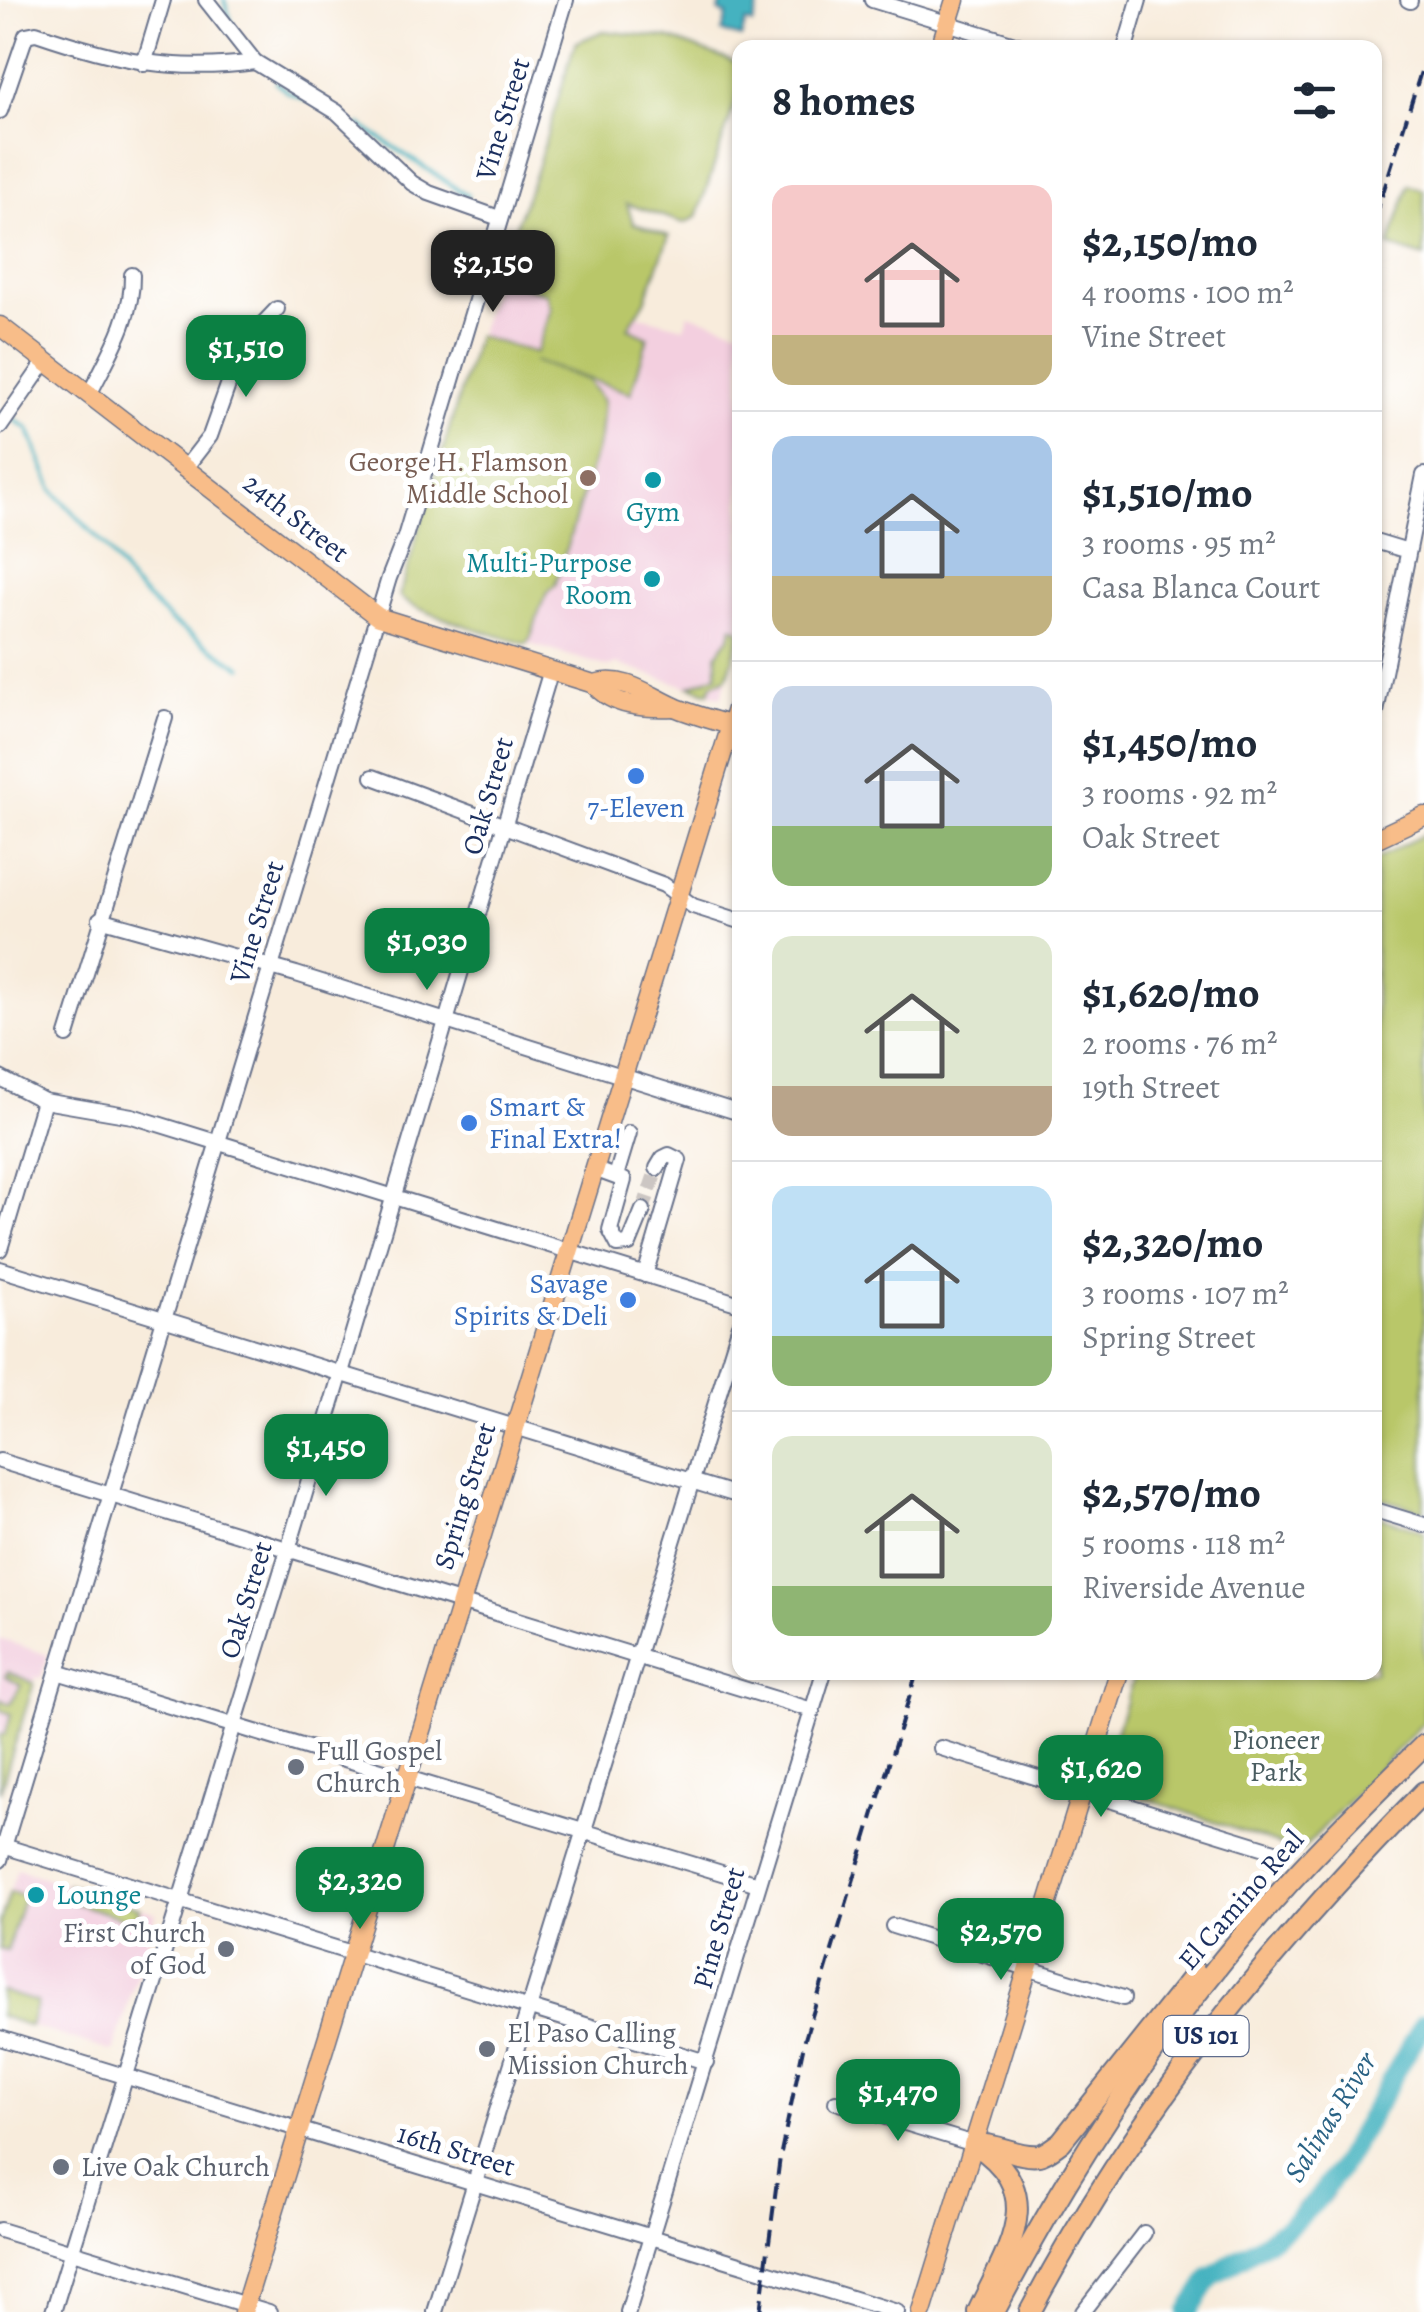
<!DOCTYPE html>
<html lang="en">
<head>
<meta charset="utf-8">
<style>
	:root { --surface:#fff; --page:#f2f2f3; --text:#1f2937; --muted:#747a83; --line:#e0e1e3; --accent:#0b8043 }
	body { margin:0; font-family:Alegreya,serif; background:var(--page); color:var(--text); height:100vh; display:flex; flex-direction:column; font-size:38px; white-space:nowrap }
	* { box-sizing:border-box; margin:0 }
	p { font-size:32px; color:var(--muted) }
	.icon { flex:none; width:55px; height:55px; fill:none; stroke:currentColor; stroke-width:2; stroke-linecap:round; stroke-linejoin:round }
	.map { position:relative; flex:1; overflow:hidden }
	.panel { position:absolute; left:732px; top:40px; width:650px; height:1640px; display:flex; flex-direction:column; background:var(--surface); border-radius:20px; box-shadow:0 2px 8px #0004 }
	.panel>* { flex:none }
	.price { position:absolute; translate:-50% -85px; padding:0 22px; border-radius:20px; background:var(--accent); color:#fff; font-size:32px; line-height:65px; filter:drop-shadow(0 2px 5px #0008) }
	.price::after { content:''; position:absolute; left:50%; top:60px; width:30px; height:22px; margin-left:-15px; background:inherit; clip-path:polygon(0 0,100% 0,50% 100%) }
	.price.selected { background:#222; color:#fff }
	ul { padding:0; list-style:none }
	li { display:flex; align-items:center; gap:30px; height:250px; padding:0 40px }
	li+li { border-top:2px solid var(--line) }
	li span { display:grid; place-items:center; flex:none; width:280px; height:200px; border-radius:20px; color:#555 }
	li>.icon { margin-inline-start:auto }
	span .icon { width:120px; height:120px; fill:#fffc; stroke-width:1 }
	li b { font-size:42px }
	h2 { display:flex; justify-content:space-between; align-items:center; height:120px; padding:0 40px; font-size:42px }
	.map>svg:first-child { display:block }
</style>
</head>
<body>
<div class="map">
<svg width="1424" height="2312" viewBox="0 0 1424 2312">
	<rect width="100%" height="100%" fill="#fff"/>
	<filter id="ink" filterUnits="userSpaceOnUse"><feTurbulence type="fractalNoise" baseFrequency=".01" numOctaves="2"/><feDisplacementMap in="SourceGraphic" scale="20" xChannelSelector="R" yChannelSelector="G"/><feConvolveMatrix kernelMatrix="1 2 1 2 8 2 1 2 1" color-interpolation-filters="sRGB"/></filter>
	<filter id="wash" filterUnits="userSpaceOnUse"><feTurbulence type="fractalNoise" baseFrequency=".0048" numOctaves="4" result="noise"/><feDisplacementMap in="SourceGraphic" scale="40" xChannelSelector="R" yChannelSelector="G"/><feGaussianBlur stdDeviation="2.25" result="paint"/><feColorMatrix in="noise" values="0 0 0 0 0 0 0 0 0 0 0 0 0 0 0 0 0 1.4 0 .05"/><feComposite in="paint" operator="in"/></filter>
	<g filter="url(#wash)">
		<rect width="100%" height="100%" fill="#f8ecdc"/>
		<g fill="#f3cfdf">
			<polygon points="496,278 546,293 627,328 636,315 684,327 688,314 740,330 740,639 721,697 617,664 609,667 457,623 446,617 405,603 399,596"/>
			<polygon points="0,1639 48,1655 41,1678 36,1677 0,1792"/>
			<polygon points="17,1869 156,1913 113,2052 0,2016 0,1923"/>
		</g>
		<g fill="#b9c769" stroke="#6a7b64" stroke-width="2.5">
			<path d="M 603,31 L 668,38 L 740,64 L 740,88 L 697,217 L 684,223 L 627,204 L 633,223 L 669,236 L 645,301 L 628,328 L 648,337 L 631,393 L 533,361 L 588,380 L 603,401 L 600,438 L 555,586 C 537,598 539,626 527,644 L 522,643 C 499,636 410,611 399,596 L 477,336 L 536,353 L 551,309 L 546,293 L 496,278 L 535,174 L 575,43 Z"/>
			<polygon points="1409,185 1424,190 1424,257 1389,246"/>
			<polygon points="732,627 740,630 740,636 727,678 712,684 709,693 690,686 717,675 717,654 730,636"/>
			<polygon points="1424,834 1424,1511 1375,1497 1375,860"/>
			<polygon points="1375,1515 1424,1531 1424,1722 1300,1852 1100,1782 1135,1673 1375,1672"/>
			<polygon points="8,1672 34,1683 0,1792 0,1734 5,1735 11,1714 0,1710 0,1699 10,1704 21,1685 5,1676"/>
			<polygon points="68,1885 140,1908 135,1922 64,1900"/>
			<polygon points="10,1892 24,1896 7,1951 0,1949 0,1923"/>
			<polygon points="0,1991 37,2002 30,2026 0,2016"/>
		</g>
		<g fill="#44b2c0" stroke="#30708f" stroke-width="2.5">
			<polygon points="722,0 745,0 759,5 753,24 746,22 741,38 722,32 727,15 719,12"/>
			<path d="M 1328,2182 L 1337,2182 C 1333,2205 1307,2218 1288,2227 L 1297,2206 Z"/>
		</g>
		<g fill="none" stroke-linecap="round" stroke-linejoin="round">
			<g stroke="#44b2c0" stroke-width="4">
				<polyline points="224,0 232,24"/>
				<polyline points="276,82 289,93 306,100"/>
				<polyline points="360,125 468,196"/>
				<polyline points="12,418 28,429 53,491 105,546 133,585 172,622 242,668"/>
			</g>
			<polyline stroke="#44b2c0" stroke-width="20" points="1188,2312 1211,2277 1288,2227 1315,2202 1340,2168 1424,2023"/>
		</g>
	</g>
	<g filter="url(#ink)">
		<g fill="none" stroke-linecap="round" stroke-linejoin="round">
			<polyline stroke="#ccc6c3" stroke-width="14" stroke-dasharray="14 7" stroke-linecap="butt" points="643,1210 657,1168"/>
			<g stroke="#68718a" stroke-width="18">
				<g id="minor">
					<polyline points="206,0 255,62 337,112 412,183 429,193 499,218"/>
					<polyline points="872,0 1028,48"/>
					<polyline points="1408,0 1410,1"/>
					<polyline points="1125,48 1139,0"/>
					<polyline points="144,64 163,0"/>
					<path d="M 0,111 L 26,35 L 36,33 C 115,60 171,73 255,62"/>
					<path d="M 89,395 C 108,356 133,319 132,275"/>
					<polyline points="0,427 45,362"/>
					<polyline points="186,467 210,436 242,346 277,309"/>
					<polyline points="1375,541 1408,551"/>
					<polyline points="1375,717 1424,475"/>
					<polyline points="373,777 664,885 693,906 740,921"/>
					<polyline points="100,919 296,974 740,1113"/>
					<polyline points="67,1035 165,718"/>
					<polyline points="0,1078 44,1101 132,1116 740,1304"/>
					<polyline points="594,1169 624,1180 610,1230 618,1245 629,1244 643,1210"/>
					<polyline points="616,1176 629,1133"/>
					<polyline points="0,1249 44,1101"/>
					<polyline points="0,1269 740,1496"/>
					<polyline points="645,1275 679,1160 669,1155 663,1158 657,1168"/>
					<polyline points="0,1461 812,1710"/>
					<polyline points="1375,1510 1424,1525"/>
					<polyline points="57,1672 758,1884"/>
					<polyline points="941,1748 1275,1851"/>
					<polyline points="0,1845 706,2062"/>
					<polyline points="0,1860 389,578 405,537 566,0"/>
					<polyline points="893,1926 1123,1998"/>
					<polyline points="0,2038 897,2312"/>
					<polyline points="836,2102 974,2144"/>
					<polyline points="0,2230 269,2312"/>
					<polyline points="53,2312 288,1550 551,670"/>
					<polyline points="435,2312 740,1325"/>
					<polyline points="628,2312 824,1672"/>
					<polyline points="1083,2312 1144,2233"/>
				</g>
			</g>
			<g stroke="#68718a" stroke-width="21">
				<g id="major">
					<polyline points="940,48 955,0"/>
					<path d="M 0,326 L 378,617 L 594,684 C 613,707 645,708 674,707"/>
					<path d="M 594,684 C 626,675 649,696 677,708 C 697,716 719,722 740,728"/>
					<polyline points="1375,839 1424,816"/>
					<polyline points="243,2312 740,696"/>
					<polyline points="922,2312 1119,1672"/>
				</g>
			</g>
			<g stroke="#68718a" stroke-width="24">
				<g id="highway">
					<path d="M 974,2144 C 997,2143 1019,2158 1039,2155 C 1046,2154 1055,2146 1061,2142 L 1196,1973"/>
					<path d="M 976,2145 C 1049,2193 1008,2248 978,2312"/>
					<path d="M 994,2312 C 1065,2176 1147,2050 1246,1932 C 1301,1866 1363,1805 1424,1745"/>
					<path d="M 1030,2312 C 1134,2115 1268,1950 1424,1792"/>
				</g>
			</g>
			<use href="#minor" stroke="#fff" stroke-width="14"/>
			<use href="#major" stroke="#f8bd89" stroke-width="18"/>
			<use href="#highway" stroke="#f8bd89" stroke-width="20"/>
			<g stroke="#1b2f5e" stroke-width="4" stroke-dasharray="15 8" stroke-linecap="butt">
				<polyline points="1375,218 1424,62"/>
				<polyline points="760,2312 780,2157 805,2039 917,1672"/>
			</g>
		</g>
	</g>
	<circle fill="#8d6e63" stroke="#fff" stroke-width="4" cx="588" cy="478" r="10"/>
	<g fill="#0f9aa8" stroke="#fff" stroke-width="4">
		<circle cx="653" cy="480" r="10"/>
		<circle cx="652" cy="579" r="10"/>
		<circle cx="36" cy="1895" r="10"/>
	</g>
	<g fill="#3f7fe0" stroke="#fff" stroke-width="4">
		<circle cx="636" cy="776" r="10"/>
		<circle cx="469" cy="1123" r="10"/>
		<circle cx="628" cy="1300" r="10"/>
	</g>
	<g fill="#6b7280" stroke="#fff" stroke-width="4">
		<circle cx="296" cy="1767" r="10"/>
		<circle cx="226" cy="1949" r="10"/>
		<circle cx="487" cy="2049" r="10"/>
		<circle cx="61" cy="2167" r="10"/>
	</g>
	<g text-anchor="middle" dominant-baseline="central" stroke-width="10" stroke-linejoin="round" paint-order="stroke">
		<rect fill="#fff" stroke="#5f6d8e" stroke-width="2.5" x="1163.5" y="2016" width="85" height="40" rx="8"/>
		<g font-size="25" font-weight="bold" fill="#1b2f5e">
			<text x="1206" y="2036">US 101</text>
		</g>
		<g font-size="28" fill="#1b2f5e" stroke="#fff">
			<text transform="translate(503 119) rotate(-73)">Vine Street</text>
			<text transform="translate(296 518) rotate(38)">24th Street</text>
			<text transform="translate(488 796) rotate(-74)">Oak Street</text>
			<text transform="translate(257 922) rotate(-73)">Vine Street</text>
			<text transform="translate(465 1496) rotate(-73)">Spring Street</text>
			<text transform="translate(246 1600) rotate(-73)">Oak Street</text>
			<text transform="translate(1241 1900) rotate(-49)">El Camino Real</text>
			<text transform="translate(719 1928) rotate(-74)">Pine Street</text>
			<text transform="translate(456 2150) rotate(17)">16th Street</text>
		</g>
		<g font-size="28" fill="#785e54" stroke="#fff" text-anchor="end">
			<text x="568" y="462">George H. Flamson<tspan x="568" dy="32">Middle School</tspan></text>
		</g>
		<g font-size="28" fill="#0d838f" stroke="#fff">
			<text x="653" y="512">Gym</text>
			<text x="632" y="563" text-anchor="end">Multi-Purpose<tspan x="632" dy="32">Room</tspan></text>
			<text x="56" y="1895" text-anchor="start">Lounge</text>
		</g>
		<g font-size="28" fill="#366cbe" stroke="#fff">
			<text x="636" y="808">7-Eleven</text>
			<text x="489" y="1107" text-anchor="start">Smart &amp;<tspan x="489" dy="32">Final Extra!</tspan></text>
			<text x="608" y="1284" text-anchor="end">Savage<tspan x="608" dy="32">Spirits &amp; Deli</tspan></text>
		</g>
		<g font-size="28" fill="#4a5d61" stroke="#fff">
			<text x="1276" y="1740">Pioneer<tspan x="1276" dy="32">Park</tspan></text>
		</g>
		<g font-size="28" fill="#5b616d" stroke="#fff" text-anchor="start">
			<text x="316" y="1751">Full Gospel<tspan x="316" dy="32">Church</tspan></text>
			<text x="206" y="1933" text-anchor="end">First Church<tspan x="206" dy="32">of God</tspan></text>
			<text x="507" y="2033">El Paso Calling<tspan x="507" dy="32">Mission Church</tspan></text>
			<text x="81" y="2167">Live Oak Church</text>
		</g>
		<g font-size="30" font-style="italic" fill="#2b6385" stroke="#fff">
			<text transform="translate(1330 2117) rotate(-58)">Salinas River</text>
		</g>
	</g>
</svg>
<b class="price selected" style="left:493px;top:315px">$2,150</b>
<b class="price" style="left:246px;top:400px">$1,510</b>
<b class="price" style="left:427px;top:993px">$1,030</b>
<b class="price" style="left:326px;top:1499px">$1,450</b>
<b class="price" style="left:1101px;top:1820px">$1,620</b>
<b class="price" style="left:360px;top:1932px">$2,320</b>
<b class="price" style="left:1001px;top:1983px">$2,570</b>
<b class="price" style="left:898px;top:2144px">$1,470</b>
<section class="panel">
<h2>8 homes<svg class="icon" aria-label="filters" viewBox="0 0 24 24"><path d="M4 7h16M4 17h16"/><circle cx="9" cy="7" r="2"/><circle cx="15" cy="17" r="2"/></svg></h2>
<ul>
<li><span style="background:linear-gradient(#f6c9c9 75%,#c2b280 0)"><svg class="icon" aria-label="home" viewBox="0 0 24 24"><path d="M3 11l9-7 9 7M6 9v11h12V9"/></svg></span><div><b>$2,150/mo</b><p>4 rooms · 100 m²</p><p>Vine Street</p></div></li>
<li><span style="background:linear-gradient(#a9c7e8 70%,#c2b280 0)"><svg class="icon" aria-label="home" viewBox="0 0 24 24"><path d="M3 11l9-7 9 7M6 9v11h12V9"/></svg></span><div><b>$1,510/mo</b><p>3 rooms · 95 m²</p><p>Casa Blanca Court</p></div></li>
<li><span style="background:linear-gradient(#c9d6e8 70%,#8fb573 0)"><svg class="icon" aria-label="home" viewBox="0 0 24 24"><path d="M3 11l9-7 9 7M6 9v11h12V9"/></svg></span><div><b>$1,450/mo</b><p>3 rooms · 92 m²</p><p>Oak Street</p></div></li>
<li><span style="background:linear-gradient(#dfe7d0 75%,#b9a48a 0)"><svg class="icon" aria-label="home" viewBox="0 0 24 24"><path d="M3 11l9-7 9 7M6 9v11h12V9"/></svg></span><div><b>$1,620/mo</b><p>2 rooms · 76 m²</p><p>19th Street</p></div></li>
<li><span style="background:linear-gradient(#bfe0f5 75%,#8fb573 0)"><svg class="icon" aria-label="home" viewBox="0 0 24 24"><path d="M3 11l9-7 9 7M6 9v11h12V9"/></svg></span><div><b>$2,320/mo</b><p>3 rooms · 107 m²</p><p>Spring Street</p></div></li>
<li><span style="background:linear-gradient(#dfe7d0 75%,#8fb573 0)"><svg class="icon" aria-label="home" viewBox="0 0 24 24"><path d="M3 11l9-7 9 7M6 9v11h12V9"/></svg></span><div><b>$2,570/mo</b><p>5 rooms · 118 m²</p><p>Riverside Avenue</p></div></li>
</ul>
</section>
</div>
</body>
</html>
